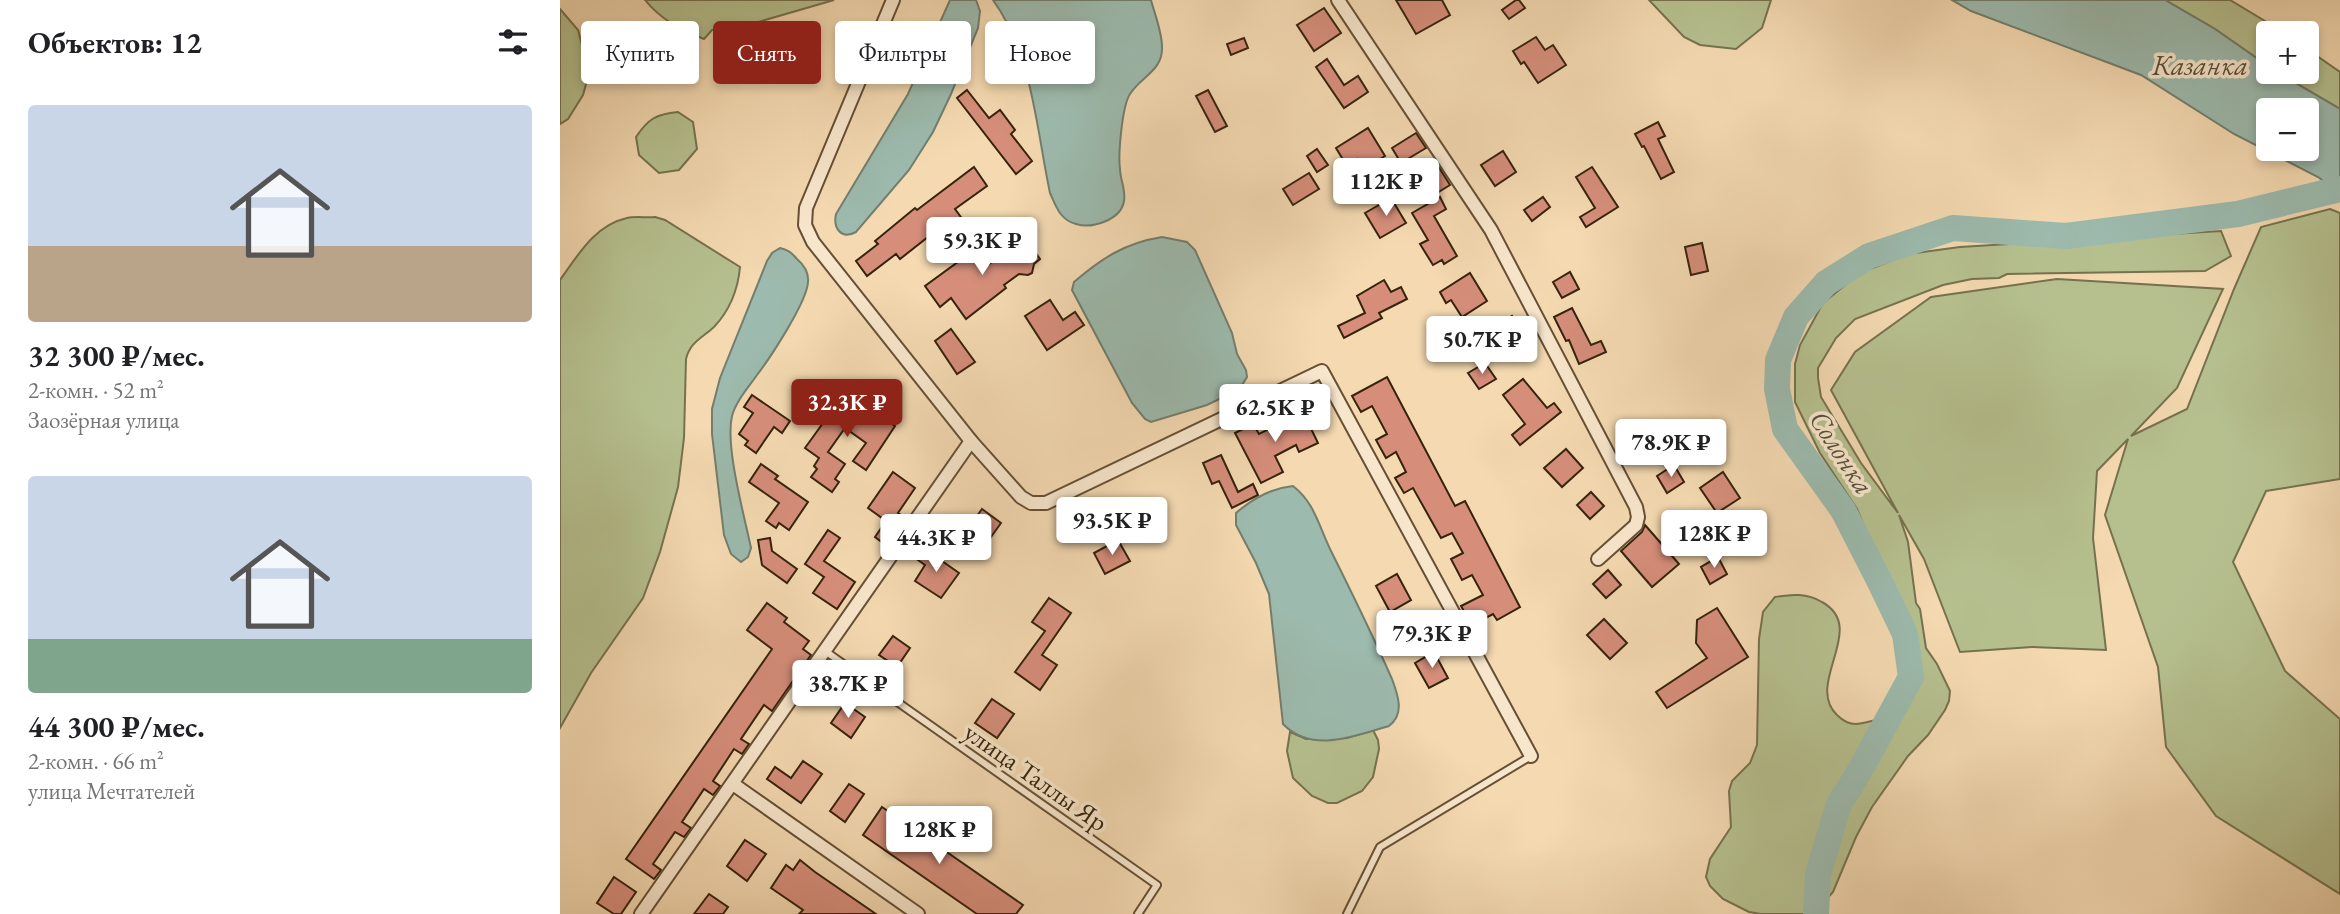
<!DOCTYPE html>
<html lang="ru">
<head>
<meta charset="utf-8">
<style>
	:root { --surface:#fff; --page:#f6f6f6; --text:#202124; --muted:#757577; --accent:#8f2418 }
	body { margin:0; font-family:"EB Garamond",serif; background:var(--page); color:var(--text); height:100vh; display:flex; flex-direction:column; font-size:26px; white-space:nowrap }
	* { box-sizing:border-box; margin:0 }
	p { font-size:23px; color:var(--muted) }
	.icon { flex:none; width:38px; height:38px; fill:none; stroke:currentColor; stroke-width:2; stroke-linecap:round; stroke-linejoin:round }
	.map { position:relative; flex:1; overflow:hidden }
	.details { display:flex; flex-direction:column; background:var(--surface); width:560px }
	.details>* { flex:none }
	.hud { position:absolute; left:21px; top:21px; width:665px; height:63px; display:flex; gap:14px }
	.controls { position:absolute; left:1696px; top:21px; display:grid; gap:14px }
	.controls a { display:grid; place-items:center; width:63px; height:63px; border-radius:7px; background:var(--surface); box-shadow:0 4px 10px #0003; font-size:35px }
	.price { position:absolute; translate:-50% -60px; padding:0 16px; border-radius:7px; background:#fff; color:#222; font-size:23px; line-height:46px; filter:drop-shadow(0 2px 4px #0008) }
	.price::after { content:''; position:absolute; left:50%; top:42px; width:21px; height:16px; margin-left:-10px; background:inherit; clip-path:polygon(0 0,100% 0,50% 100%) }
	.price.on { background:var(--accent); color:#fff }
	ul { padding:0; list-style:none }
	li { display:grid; align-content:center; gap:14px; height:371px; padding:0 28px }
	li span { display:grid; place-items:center; height:217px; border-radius:7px; color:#555 }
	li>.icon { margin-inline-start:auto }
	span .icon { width:126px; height:126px; fill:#fffc; stroke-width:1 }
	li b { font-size:30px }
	h2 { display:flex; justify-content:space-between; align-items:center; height:84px; padding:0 28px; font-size:30px }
	.tag { padding:0 24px; border-radius:7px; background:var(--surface); box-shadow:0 4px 10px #0003; font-size:24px; line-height:63px }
	.tag.on { background:var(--accent); color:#fff }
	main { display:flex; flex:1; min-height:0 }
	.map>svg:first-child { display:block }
</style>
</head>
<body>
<main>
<section class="details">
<h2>Объектов: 12<svg class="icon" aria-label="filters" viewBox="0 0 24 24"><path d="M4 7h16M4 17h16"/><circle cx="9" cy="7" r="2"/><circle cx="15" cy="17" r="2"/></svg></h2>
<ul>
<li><span style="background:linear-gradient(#c9d6e8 65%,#b9a48a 0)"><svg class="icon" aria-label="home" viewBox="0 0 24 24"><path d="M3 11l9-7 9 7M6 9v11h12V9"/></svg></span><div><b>32 300 ₽/мес.</b><p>2-комн. · 52 m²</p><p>Заозёрная улица</p></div></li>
<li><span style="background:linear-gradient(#c9d6e8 75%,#7fa58c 0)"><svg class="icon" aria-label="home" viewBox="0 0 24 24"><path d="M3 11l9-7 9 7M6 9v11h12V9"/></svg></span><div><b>44 300 ₽/мес.</b><p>2-комн. · 66 m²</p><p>улица Мечтателей</p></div></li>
</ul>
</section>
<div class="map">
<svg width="1780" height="914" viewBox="0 0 1780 914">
	<rect width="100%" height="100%" fill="#f4d9b1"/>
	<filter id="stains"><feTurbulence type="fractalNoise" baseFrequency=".00286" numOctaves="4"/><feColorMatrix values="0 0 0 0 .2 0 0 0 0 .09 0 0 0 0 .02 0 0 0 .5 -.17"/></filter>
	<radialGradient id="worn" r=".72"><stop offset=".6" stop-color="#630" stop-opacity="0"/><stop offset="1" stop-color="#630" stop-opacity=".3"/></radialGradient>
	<g fill="#b6c08f" stroke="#76724e" stroke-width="2">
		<path d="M 85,0 L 274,0 L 181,27 L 152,30 L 144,39 C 120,29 101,20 85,0 Z"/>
		<polygon points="1089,0 1211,0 1202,28 1176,49 1140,45 1124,37"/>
		<polygon points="1605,0 1670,0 1725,33 1708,33 1708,66 1655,29"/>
		<polygon points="0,9 18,30 28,68 28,77 23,95 8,119 0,124"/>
		<polygon points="1747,49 1780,72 1780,109 1717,72 1746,72"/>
		<path d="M 118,112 L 133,122 L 137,149 L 119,170 L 99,173 L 79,155 L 76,137 C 88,119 96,114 118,112 Z"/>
		<path d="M 1770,209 L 1780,213 L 1780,479 L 1706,491 L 1673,562 L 1725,671 L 1780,719 L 1780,894 L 1656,816 L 1606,747 L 1598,667 L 1545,515 L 1568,439 L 1537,471 L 1533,538 L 1546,650 L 1472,647 L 1400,652 L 1364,559 L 1339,515 L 1348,542 L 1356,603 L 1360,609 L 1366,648 L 1377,664 L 1390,691 L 1389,701 L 1385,710 L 1368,735 L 1348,756 L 1312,807 L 1296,837 L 1273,892 L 1259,908 L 1248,914 L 1201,914 L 1189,912 L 1163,899 L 1150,886 L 1146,877 L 1150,859 L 1171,827 L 1169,791 L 1172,781 L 1190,763 L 1197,745 L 1199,639 L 1203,612 L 1215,597 C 1232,594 1247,593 1262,602 C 1309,628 1244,683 1277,715 C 1282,720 1289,724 1296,724 C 1308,723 1322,718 1333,716 L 1345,700 L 1347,691 L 1347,652 L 1323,571 L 1297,509 L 1260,453 L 1235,402 L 1235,364 L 1240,345 L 1263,303 L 1300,273 L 1348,254 L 1400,247 L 1661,231 L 1671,256 L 1645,271 L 1447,274 L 1439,278 L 1412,279 L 1383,285 L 1295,319 L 1276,338 L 1258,368 L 1258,378 L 1261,397 L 1301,463 L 1338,513 L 1271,390 L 1295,352 L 1371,297 L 1497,279 L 1663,289 L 1617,388 L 1571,436 L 1627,409 L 1674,289 L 1701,227 Z"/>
		<path d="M 95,217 L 105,220 L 180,267 C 178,289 170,310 154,327 C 142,338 130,342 126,359 L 124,438 L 118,487 L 100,552 L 83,598 L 31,673 L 0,728 L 0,280 C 18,255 35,225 67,218 C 76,216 86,218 95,217 Z"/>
		<polygon points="813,730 818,740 819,749 813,777 802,791 777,803 768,803 752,796 733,778 727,751 730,732 746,739 787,738"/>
	</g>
	<g fill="#9cbaad" stroke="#737e6d" stroke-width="2" fill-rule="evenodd">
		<path d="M 390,0 L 416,0 L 420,11 L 418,28 L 391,94 L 373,132 L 349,170 L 296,232 C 281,240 273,228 276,214 L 348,94 Z"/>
		<path d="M 433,0 L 591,0 C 595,15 602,32 602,47 C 603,71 580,77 570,94 C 562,106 558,155 560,169 C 560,179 566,190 564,201 C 561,220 532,229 516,224 C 500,220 496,206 490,193 C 476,127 473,56 433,0 Z"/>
		<path d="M 1392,0 L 1605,0 L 1655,29 L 1708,66 L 1708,72 L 1717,72 L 1780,109 L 1780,193 L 1758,177 L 1674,134 L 1581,75 L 1411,11 ZM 1746,110 L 1746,149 L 1708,149 L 1708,110 Z"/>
		<path d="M 602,237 L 627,242 L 635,250 L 672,333 L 677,354 L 686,370 L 687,377 L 682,385 L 674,392 L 647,405 L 591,422 L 585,419 L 572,403 L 512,290 L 514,282 C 542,258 565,243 602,237 Z"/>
		<path d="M 220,248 C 228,250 231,252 237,259 C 244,265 249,272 248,282 C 247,302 210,358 197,375 C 188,388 176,401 172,416 C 165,447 184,514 191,548 L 188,557 L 181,562 L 171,554 L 164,535 L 152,434 L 152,409 L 160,378 L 207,261 L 212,253 Z"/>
		<path d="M 733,486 C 755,503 759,527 771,551 C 792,593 813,636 832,679 C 838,695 845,714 829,726 C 794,736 752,754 723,724 L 709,594 L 696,563 L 676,525 L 676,513 C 692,499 712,488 733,486 Z"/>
	</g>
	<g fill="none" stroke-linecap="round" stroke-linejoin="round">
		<polyline stroke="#9cbaad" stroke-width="26" points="1256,914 1258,874 1279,804 1298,774 1351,677 1345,634 1318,578 1283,510 1225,429 1217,389 1218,360 1236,317 1266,283 1309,256 1393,228 1506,236 1678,214 1780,189"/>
	</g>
	<g fill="#d68e7b" stroke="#36230c" stroke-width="2">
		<polygon points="836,0 882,0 890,15 856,34"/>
		<polygon points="956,0 959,0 965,8 949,19 942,10"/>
		<polygon points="764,8 781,33 754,51 737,25"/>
		<polygon points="976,37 985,50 993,45 1006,65 978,83 964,62 961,64 953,51"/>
		<polygon points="684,38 688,48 671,55 667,44"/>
		<polygon points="767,59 784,85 798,76 808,92 784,108 756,67"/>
		<polygon points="407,90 429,118 440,110 455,130 451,134 472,161 456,174 397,98"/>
		<polygon points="648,90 667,126 655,132 636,96"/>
		<polygon points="1098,122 1105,136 1098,139 1114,172 1101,179 1084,146 1082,147 1075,134"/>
		<polygon points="808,128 825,156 804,169 797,159 787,166 776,148"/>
		<polygon points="856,133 866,148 841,163 832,148"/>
		<polygon points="757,149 768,165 757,172 747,156"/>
		<polygon points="943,151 956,172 935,186 921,165"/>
		<polygon points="878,166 890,185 877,193 865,174"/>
		<polygon points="414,167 427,186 395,209 406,224 389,236 382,226 340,259 336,254 307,276 296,261 318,244 315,241 355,208 357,210"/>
		<polygon points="1032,167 1058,207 1026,227 1020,217 1035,208 1016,177"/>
		<polygon points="749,173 759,189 733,205 723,189"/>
		<polygon points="880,197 886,209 874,216 897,256 884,264 882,260 873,265 860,244 868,240 852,213"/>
		<polygon points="983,197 990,207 972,221 964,210"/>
		<polygon points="831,198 846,223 820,238 805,213"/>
		<polygon points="465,238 480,259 474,264 472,273 468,275 459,274 444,285 446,288 406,319 391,298 380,307 365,286 417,248 429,264 445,252 448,243 459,242"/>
		<polygon points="1142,243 1148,271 1131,275 1125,247"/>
		<polygon points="1010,272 1019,289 1002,298 993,282"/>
		<polygon points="910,273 927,301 902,317 891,300 886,303 880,292"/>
		<polygon points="824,280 831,292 841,287 847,299 819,313 822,318 784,338 778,326 805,313 797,296"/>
		<polygon points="490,300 503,320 515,312 524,325 487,350 465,316"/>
		<polygon points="1012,308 1031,345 1041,341 1046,352 1019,364 1009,340 1006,341 994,317"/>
		<polygon points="952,316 964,334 940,351 927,333"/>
		<polygon points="391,329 415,362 397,374 375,341"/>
		<polygon points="925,363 936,379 919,389 908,373"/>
		<polygon points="827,377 895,506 905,501 960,607 937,620 933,614 922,620 918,615 909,620 901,606 923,595 912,575 902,580 891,559 903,553 892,533 881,538 853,488 844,493 835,478 846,472 836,452 826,458 816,440 827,434 812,406 801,412 792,396"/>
		<polygon points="963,379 987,408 994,403 1001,412 960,445 952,435 965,424 943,395"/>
		<polygon points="284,394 335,426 306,470 293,461 306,443 285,428 268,452 285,464 275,479 279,482 272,492 251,477 257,469 254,466 259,458 245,448"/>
		<polygon points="192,395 230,421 222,433 214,427 196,453 185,445 188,441 179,434 193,413 184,407"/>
		<polygon points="743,412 758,443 739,452 736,445 715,456 723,472 701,483 675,433 693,424 699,434"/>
		<polygon points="1006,449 1023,468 1002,487 984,468"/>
		<polygon points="661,455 678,492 693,484 698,495 672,508 659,481 652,484 643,463"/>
		<polygon points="201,464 218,476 215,479 248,502 229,530 219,523 216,528 206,521 219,503 189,482"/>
		<polygon points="1114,465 1124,482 1107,493 1097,476"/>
		<polygon points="333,472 355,488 338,513 346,518 327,546 315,537 326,521 308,508"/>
		<polygon points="1163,472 1180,498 1157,513 1140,488"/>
		<polygon points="1031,492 1044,506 1030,519 1017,505"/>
		<polygon points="422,509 441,523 423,548 404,534"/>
		<polygon points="1085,525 1119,564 1092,587 1061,551 1082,532"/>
		<polygon points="268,530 280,538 264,561 295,582 277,609 253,593 264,577 245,564"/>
		<polygon points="210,538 212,551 237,569 227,583 202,565 198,540"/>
		<polygon points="558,540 570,561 545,574 534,553"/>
		<polygon points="365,549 399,573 381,598 355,581 365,565 358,560"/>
		<polygon points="1158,557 1167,574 1150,584 1141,567"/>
		<polygon points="1048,570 1061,585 1046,598 1033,584"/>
		<polygon points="837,574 851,600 830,612 816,586"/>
		<polygon points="489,598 511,613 482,655 497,665 480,690 455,672 485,631 472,622"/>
		<polygon points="207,603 227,618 224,622 249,641 243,649 251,655 212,711 204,705 181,739 189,744 182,754 174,749 153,781 160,786 153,795 144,789 122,822 131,828 124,837 115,832 93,864 101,870 94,879 66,859 212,649 187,630"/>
		<polygon points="1157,608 1188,657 1107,708 1096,692 1147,658 1136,643 1137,620"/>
		<polygon points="1044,619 1067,643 1050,659 1027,635"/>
		<polygon points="333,636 350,648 337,667 319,655"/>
		<polygon points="874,652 888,678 869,688 855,663"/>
		<polygon points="432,699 454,714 437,738 415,723"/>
		<polygon points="285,703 305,717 291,738 271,723"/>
		<polygon points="243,761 262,774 241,803 207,779 215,767 231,778"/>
		<polygon points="289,784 304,794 285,822 270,811"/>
		<polygon points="322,807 463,905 456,914 417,914 303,835"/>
		<polygon points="185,840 206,854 187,881 167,866"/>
		<polygon points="240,860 255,872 316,914 239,914 243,910 211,888 226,865 233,870"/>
		<polygon points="54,877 76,892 61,914 54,914 37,903"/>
		<polygon points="149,894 168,907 163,914 134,914"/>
	</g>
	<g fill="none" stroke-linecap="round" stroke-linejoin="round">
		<g stroke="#665035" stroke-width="10">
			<g id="lane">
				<polyline points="265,651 597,885 578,914"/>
				<polyline points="787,914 820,847 971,756"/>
			</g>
		</g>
		<g stroke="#665035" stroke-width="16">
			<g id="street">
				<polyline points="333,0 246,208 245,225 253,242 411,441 461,497 471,503 486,503 762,371 971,756"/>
				<polyline points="778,0 931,230 1076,507 1078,517 1076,525 1038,559"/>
				<polyline points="173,784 358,914"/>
				<polyline points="81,914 411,441"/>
			</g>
		</g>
		<use href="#lane" stroke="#f8e6cc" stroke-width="6"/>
		<use href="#street" stroke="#f8e6cc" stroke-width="12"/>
	</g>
	<g text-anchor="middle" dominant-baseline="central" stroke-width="7" stroke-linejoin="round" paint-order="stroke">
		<g font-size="26" fill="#36230c" stroke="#f8e6cc">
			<text transform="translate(476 777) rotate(35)">улица Таллы Яр</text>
		</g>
		<g font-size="28" font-style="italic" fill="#55503c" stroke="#f8e6cc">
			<text x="1640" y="65">Казанка</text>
			<text transform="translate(1282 452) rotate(57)">Солонка</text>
		</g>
	</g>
	<rect width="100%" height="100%" filter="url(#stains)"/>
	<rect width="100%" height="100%" fill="url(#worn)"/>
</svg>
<div class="controls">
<a>+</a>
<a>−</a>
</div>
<b class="price" style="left:826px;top:218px">112K ₽</b>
<b class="price" style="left:422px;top:277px">59.3K ₽</b>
<b class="price" style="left:922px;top:376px">50.7K ₽</b>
<b class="price on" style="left:287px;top:439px">32.3K ₽</b>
<b class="price" style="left:715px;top:444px">62.5K ₽</b>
<b class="price" style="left:1111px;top:479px">78.9K ₽</b>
<b class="price" style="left:552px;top:557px">93.5K ₽</b>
<b class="price" style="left:1154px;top:570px">128K ₽</b>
<b class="price" style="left:376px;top:574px">44.3K ₽</b>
<b class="price" style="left:872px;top:670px">79.3K ₽</b>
<b class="price" style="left:288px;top:720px">38.7K ₽</b>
<b class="price" style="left:379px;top:866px">128K ₽</b>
<div class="hud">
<a class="tag">Купить</a>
<a class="tag on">Снять</a>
<a class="tag">Фильтры</a>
<a class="tag">Новое</a>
</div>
</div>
</main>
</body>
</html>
